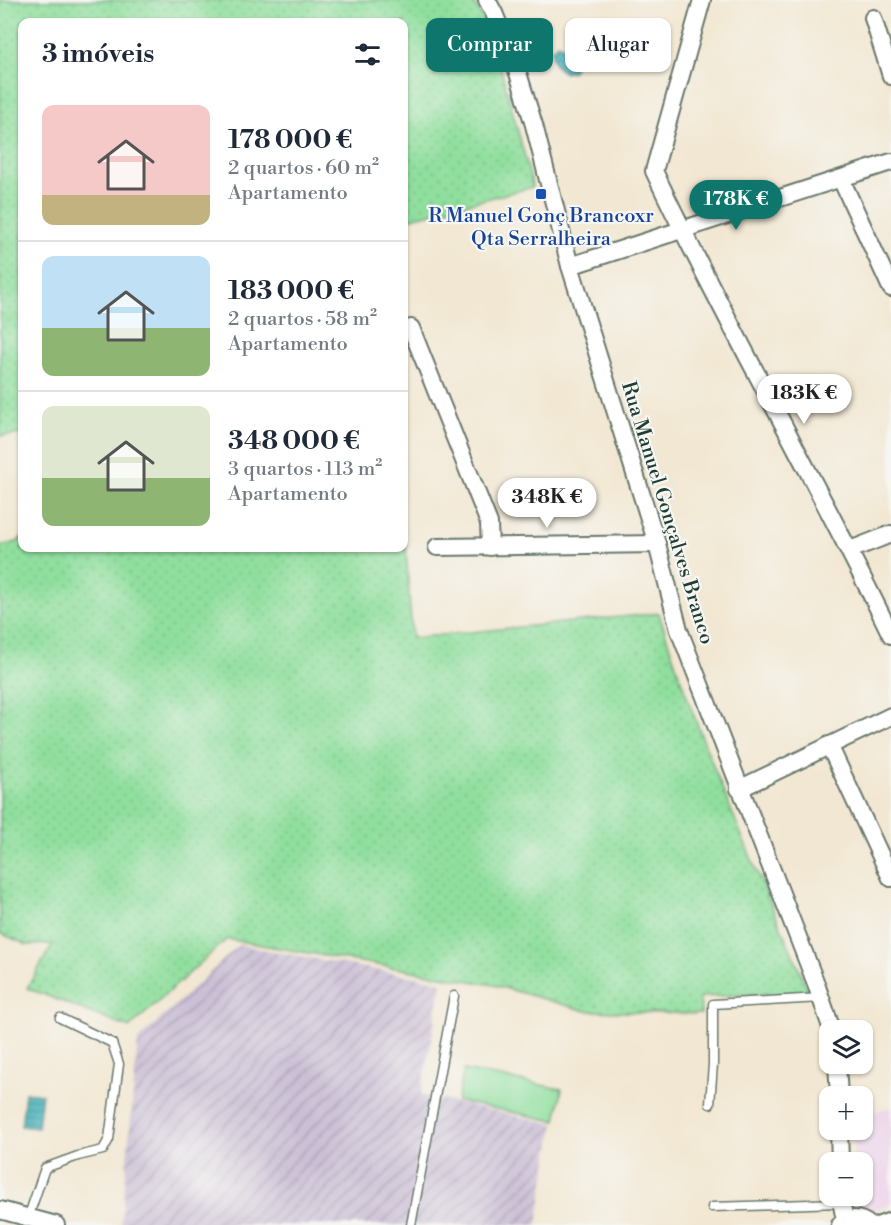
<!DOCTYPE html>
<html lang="pt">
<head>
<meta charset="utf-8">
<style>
	:root { --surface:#fff; --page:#f6f6f7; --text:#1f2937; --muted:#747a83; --line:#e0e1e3; --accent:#0f766e }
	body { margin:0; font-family:"Libre Bodoni",serif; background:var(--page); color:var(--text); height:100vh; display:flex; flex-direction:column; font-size:22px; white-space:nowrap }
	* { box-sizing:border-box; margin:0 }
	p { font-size:20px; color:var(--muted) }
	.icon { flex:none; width:33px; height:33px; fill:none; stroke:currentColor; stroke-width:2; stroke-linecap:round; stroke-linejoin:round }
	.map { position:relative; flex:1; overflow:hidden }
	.sheet { position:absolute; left:18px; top:18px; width:390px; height:534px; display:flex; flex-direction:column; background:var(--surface); border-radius:12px; box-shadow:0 2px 4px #0004 }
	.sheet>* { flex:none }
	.hud { position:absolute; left:426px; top:18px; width:375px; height:54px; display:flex; gap:12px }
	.fabs { position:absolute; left:819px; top:1020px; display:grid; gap:12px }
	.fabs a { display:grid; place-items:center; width:54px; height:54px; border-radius:12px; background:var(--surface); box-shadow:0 2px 4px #0004; font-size:30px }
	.price { position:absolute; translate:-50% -51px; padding:0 14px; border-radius:21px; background:#fff; color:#222; font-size:20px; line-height:39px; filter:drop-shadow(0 2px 3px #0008) }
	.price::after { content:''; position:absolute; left:50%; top:36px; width:18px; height:14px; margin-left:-9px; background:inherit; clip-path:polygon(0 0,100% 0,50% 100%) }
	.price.on { background:var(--accent); color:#fff }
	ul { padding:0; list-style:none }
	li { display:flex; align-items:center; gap:18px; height:150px; padding:0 24px }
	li+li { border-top:2px solid var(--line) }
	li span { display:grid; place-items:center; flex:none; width:168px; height:120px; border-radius:12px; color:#555 }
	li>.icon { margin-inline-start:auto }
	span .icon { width:72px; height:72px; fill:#fffc; stroke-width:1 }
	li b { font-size:26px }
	h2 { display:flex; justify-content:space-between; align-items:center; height:72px; padding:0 24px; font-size:26px }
	.pill { padding:0 21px; border-radius:12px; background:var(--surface); box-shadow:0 2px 4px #0004; font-size:21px; line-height:54px }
	.pill.on { background:var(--accent); color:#fff }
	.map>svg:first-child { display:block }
</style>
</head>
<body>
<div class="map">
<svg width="891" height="1225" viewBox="0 0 891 1225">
	<defs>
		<pattern id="industrial-furrows" width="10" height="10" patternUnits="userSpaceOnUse" patternTransform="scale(1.5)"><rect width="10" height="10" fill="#cbbfd5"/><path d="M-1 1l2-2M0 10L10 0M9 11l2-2" fill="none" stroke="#a49cae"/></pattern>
		<pattern id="green-dots" width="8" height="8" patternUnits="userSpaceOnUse" patternTransform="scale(1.5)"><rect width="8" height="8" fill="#90df9e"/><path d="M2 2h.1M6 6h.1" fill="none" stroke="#7cc089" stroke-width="1.8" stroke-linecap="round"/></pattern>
		<pattern id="water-rules" width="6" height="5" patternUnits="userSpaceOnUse" patternTransform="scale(1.5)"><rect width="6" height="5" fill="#3cadb6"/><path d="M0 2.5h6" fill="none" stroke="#328e95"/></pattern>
	</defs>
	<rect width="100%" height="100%" fill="#f6f6f2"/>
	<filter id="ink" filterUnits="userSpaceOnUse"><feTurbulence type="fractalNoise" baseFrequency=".0167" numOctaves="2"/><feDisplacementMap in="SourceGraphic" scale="12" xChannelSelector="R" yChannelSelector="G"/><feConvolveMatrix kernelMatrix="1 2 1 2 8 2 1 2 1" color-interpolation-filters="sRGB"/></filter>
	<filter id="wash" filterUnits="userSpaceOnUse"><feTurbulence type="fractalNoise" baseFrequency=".008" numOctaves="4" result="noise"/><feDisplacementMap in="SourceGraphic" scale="24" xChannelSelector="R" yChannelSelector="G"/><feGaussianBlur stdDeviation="1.35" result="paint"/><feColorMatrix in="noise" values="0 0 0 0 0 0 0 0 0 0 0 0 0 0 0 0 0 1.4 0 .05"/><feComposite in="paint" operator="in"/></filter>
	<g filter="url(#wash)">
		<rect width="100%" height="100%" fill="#f2e7d2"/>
		<polygon fill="#ecd1ea" points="891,1107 891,1204 870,1212 853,1198 853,1196 862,1196 862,1162 854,1162 854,1130 862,1130 863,1115"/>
		<polygon fill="url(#industrial-furrows)" points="239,945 442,982 421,1095 554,1124 537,1225 131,1225 121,1223 138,1040"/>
		<g fill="url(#green-dots)" stroke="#588e69" stroke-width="1.5">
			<polygon points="0,0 472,0 491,32 533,187 404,220 404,22 22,22 22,434 0,436"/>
			<path d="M 22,537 L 22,548 L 406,546 L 412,638 L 659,613 C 699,743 755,867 809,992 L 700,997 L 701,1014 L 586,1011 L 494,985 L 227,939 L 129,1028 L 27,988 L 53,944 L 27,945 L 0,933 L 0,546 L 17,542 Z"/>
		</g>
		<polygon fill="#90df9e" stroke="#588e69" stroke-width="1.5" points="464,1070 562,1089 556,1121 457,1101"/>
		<g fill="url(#water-rules)" stroke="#2e7575" stroke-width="1.5">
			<path d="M 558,44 L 568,49 L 576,57 L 576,64 L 573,71 L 565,73 C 554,67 552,62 552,49 Z"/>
			<polygon points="25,1092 42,1094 38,1128 21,1126"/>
		</g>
	</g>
	<g filter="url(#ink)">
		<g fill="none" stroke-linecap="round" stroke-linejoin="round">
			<g stroke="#69786b" stroke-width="11">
				<g id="lane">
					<polyline points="710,1104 713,1064 713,1004 821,998"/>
					<polyline points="712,1207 840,1203"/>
					<polyline points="28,1218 45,1168 78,1156 103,1150 109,1139 119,1064 112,1043 60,1018"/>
					<polyline points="411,1225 454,996"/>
				</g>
			</g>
			<g stroke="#69786b" stroke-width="20">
				<g id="street">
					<polyline points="487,0 494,13 518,73 534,125 570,266 657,544 679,630 815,981 832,1030"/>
					<path d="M 702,0 L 654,171 C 728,328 816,479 891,635"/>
					<polyline points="873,18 891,76"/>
					<polyline points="841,179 891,288"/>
					<polyline points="570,266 891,162"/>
					<polyline points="411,328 489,523 490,547"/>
					<polyline points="437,547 657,544"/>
					<polyline points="850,550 891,534"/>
					<polyline points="829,745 891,878"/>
					<polyline points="739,789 891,716"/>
					<polyline points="837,1064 839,1096"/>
					<polyline points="839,1130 840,1162"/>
					<polyline points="840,1196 845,1220"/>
					<polyline points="0,1210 56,1225"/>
					<path d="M 840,1225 C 849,1217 860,1217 869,1225"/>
					<polyline points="880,1225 891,1221"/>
				</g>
			</g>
			<use href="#lane" stroke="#fff" stroke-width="8"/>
			<use href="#street" stroke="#fff" stroke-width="16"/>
		</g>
	</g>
	<rect fill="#1a4fb4" stroke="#f6f6f2" stroke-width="2" x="535" y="188" width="12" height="12" rx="3"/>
	<g text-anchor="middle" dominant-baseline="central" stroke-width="4.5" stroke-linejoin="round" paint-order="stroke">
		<g font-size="20" fill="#164399" stroke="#f6f6f2">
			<text x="541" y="216">R Manuel Gonç Brancoxr<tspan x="541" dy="23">Qta Serralheira</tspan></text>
		</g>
		<g font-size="20" fill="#1f3d34" stroke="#f6f6f2">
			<text transform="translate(667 513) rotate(73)">Rua Manuel Gonçalves Branco</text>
		</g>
	</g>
</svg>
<div class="fabs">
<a><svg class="icon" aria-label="layers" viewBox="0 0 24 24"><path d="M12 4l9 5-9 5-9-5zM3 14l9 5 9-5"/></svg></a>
<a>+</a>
<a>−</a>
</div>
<b class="price on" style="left:736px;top:231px">178K €</b>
<b class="price" style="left:804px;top:425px">183K €</b>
<b class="price" style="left:547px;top:529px">348K €</b>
<div class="hud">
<a class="pill on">Comprar</a>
<a class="pill">Alugar</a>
</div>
<section class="sheet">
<h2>3 imóveis<svg class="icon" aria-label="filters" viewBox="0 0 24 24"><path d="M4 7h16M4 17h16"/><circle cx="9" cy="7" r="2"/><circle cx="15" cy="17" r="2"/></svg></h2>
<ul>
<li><span style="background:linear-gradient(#f6c9c9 75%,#c2b280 0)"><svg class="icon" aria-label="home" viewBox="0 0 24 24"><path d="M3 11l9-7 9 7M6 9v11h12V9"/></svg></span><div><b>178 000 €</b><p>2 quartos · 60 m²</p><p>Apartamento</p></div></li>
<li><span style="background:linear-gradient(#bfe0f5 60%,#8fb573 0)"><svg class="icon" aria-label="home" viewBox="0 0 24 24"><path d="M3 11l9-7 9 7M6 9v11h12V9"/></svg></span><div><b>183 000 €</b><p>2 quartos · 58 m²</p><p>Apartamento</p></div></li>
<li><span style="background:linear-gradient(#dfe7d0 60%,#8fb573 0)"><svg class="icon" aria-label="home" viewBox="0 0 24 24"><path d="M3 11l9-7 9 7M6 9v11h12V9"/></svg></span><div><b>348 000 €</b><p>3 quartos · 113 m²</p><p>Apartamento</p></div></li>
</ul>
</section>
</div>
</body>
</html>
